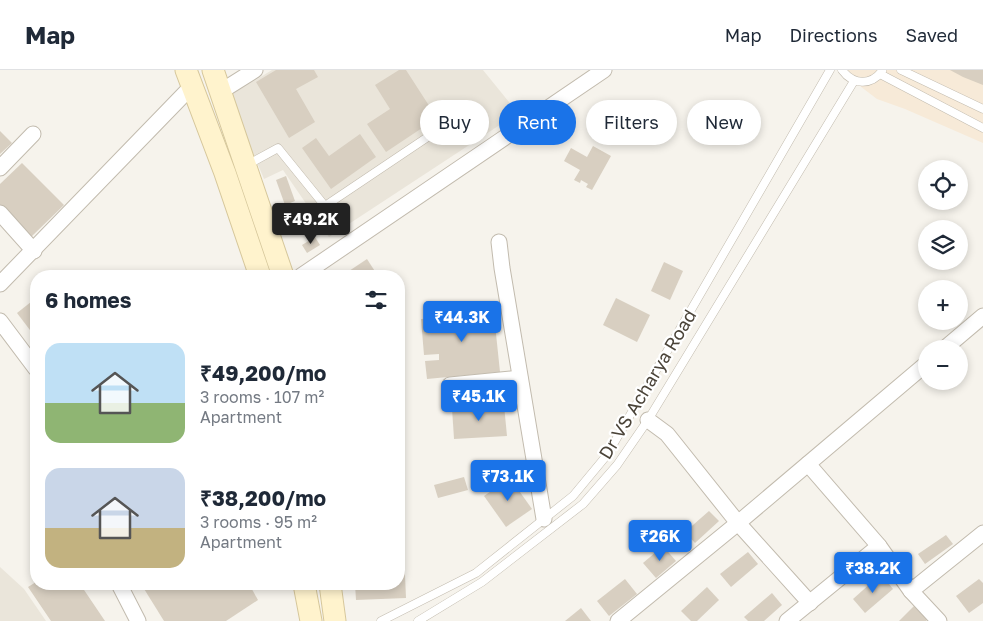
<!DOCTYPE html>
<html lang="en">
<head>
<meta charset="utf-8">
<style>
	:root { --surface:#fff; --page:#f6f6f7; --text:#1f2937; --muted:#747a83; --line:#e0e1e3; --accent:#1a73e8 }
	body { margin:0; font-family:"Golos Text",sans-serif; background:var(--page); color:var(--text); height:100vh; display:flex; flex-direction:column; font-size:19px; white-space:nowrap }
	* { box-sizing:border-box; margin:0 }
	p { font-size:16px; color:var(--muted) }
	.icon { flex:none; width:28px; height:28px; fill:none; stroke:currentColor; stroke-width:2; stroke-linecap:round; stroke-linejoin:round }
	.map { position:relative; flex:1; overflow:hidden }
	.panel { position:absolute; left:30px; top:200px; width:375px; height:320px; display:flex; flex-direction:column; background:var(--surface); border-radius:20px; box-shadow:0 2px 8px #0003 }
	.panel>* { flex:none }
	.banner { position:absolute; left:420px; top:30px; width:475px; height:45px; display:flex; gap:10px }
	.fabs { position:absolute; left:918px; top:90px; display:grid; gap:10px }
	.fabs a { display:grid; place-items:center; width:50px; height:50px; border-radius:50%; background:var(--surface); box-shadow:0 2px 8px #0003; font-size:25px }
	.price { position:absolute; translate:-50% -42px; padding:0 11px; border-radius:5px; background:var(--accent); color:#fff; font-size:16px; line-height:32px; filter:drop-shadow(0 1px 2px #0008) }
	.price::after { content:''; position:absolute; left:50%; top:30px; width:15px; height:11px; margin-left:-8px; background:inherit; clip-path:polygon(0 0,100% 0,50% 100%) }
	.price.current { background:#222; color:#fff }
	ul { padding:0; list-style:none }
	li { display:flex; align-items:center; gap:15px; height:125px; padding:0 15px }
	li span { display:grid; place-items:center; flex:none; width:140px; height:100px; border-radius:15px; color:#555 }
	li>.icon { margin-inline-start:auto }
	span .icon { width:60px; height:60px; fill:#fffc; stroke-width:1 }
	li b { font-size:21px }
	h2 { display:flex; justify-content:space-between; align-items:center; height:60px; padding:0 15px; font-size:21px }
	.tag { padding:0 18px; border-radius:22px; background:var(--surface); box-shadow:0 2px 8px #0003; font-size:18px; line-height:45px }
	.tag.current { background:var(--accent); color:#fff }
	header { display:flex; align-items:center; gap:30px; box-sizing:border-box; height:70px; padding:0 25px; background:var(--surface); border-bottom:1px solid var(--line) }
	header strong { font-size:24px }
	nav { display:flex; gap:28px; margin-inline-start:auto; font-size:18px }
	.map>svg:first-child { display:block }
</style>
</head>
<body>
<header>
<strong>Map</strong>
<nav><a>Map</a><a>Directions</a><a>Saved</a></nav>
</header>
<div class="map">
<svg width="983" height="551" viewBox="0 0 983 551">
	<rect width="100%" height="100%" fill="#f6f3ec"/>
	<g fill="#eae5da">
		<polygon points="272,0 483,0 518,43 329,167 283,100 264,109 229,26"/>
		<polygon points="0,497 24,519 46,551 0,551"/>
	</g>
	<polygon fill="#f7ead8" points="839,0 983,0 983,73 905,39 877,29"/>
	<g fill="#d8cfc1">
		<polygon points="276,0 314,0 318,7 296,19 315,52 289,68 256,12"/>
		<polygon points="399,0 406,0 437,48 386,82 367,54 390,39 375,15"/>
		<polygon points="950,0 983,0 983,15 963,7"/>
		<polygon points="0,61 12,73 0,84"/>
		<polygon points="360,64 376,87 331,119 302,78 316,68 329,86"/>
		<polygon points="593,76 611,86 592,120 586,117 588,114 581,110 580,113 574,110 580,100 564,91 571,78 587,87"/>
		<polygon points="22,93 64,135 30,168 0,137 0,114"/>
		<polygon points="286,106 295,131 285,135 276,110"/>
		<polygon points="315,167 320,175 307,183 302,175"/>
		<polygon points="367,189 378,206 353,206 349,201"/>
		<polygon points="664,192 683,201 670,230 651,221"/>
		<polygon points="36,228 36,268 17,243"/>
		<polygon points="616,228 650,245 637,272 603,255"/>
		<polygon points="493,235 500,302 427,309 425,291 439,290 439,284 424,285 421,249 457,247 456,238"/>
		<polygon points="504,335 507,366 454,369 452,338"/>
		<polygon points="464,407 468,420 438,428 434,415"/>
		<polygon points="510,408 532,439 506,457 484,426"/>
		<polygon points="709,441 719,451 695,473 685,462"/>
		<polygon points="946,465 953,474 925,494 918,484"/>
		<polygon points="663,476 676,491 656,508 643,493"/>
		<polygon points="399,481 404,481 406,528 356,530 355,514 399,514"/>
		<polygon points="748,482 758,494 731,517 720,504"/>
		<polygon points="881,504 893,519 865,543 853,529"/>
		<polygon points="625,509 637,524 609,546 597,531"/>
		<polygon points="979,509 983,513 983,533 969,543 956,526"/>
		<polygon points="36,512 36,514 80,514 105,551 51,551 28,517"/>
		<polygon points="141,514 249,514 258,530 226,551 164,551"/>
		<polygon points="707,517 719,530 697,551 691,551 681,541"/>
		<polygon points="772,523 782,535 764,551 748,551 744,547"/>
		<polygon points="915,535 928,549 926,551 899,551"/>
		<polygon points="581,538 591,551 565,551"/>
	</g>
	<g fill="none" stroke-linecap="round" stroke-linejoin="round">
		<g stroke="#c2bbae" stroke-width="9">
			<g id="service">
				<path d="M 842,0 C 853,15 871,16 882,1"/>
				<polyline points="901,0 983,39"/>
				<polyline points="880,4 983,58"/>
				<polyline points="247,95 278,78 325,136 453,50"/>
				<polyline points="381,551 476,503 573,426 607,385 830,0"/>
				<polyline points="418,551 482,512 583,434 617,395 648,350 854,11"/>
			</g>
		</g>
		<g stroke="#c2bbae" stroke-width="17">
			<g id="minor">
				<polyline points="220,22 255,0"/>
				<polyline points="0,98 33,64"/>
				<polyline points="0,143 34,181"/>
				<polyline points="499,172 502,198 544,449"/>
				<polyline points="301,206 604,0"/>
				<polyline points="0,214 192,16"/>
				<polyline points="0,251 36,299"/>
				<polyline points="944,279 983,246"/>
				<polyline points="450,315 520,308"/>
				<polyline points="648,350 667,364 738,453 810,533"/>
				<polyline points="808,394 879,476"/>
				<polyline points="119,514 138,551"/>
				<polyline points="618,551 738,453 926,294"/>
				<polyline points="787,551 879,476 911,521"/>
				<polyline points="939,551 911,521 983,463"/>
			</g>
		</g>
		<g stroke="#d6c79b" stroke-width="23">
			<g id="secondary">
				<polyline points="186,0 225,103 260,206"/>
				<polyline points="213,0 283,206"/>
				<polyline points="304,514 311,551"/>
				<polyline points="330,514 335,551"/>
			</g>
		</g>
		<use href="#service" stroke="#fff" stroke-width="8"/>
		<use href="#minor" stroke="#fff" stroke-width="15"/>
		<use href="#secondary" stroke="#fff3cd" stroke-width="21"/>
	</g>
	<g text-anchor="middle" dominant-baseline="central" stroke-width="4.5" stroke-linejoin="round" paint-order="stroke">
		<g font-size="18" fill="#4b4439" stroke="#fff">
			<text transform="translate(647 314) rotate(-59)">Dr VS Acharya Road</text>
		</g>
	</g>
</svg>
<div class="fabs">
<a><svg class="icon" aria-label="locate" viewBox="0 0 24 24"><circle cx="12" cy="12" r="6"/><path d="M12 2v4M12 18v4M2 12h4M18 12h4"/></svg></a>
<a><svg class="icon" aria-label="layers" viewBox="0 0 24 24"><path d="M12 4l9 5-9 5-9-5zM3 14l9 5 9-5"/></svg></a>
<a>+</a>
<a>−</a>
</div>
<b class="price current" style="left:311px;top:175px">₹49.2K</b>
<b class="price" style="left:462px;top:273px">₹44.3K</b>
<b class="price" style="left:479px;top:352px">₹45.1K</b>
<b class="price" style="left:508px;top:432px">₹73.1K</b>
<b class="price" style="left:660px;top:492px">₹26K</b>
<b class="price" style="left:873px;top:524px">₹38.2K</b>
<div class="banner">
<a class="tag">Buy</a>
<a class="tag current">Rent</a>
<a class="tag">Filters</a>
<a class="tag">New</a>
</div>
<section class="panel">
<h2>6 homes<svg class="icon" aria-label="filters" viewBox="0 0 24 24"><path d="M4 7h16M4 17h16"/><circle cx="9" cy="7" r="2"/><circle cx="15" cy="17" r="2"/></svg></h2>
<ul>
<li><span style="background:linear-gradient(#bfe0f5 60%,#8fb573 0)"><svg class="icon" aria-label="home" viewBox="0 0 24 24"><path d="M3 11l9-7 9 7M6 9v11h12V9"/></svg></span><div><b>₹49,200/mo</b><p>3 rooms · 107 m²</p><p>Apartment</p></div></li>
<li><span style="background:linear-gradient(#c9d6e8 60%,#c2b280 0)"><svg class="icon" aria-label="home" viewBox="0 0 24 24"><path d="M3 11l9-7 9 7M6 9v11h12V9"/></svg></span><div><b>₹38,200/mo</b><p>3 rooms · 95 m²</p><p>Apartment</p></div></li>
</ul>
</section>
</div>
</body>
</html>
